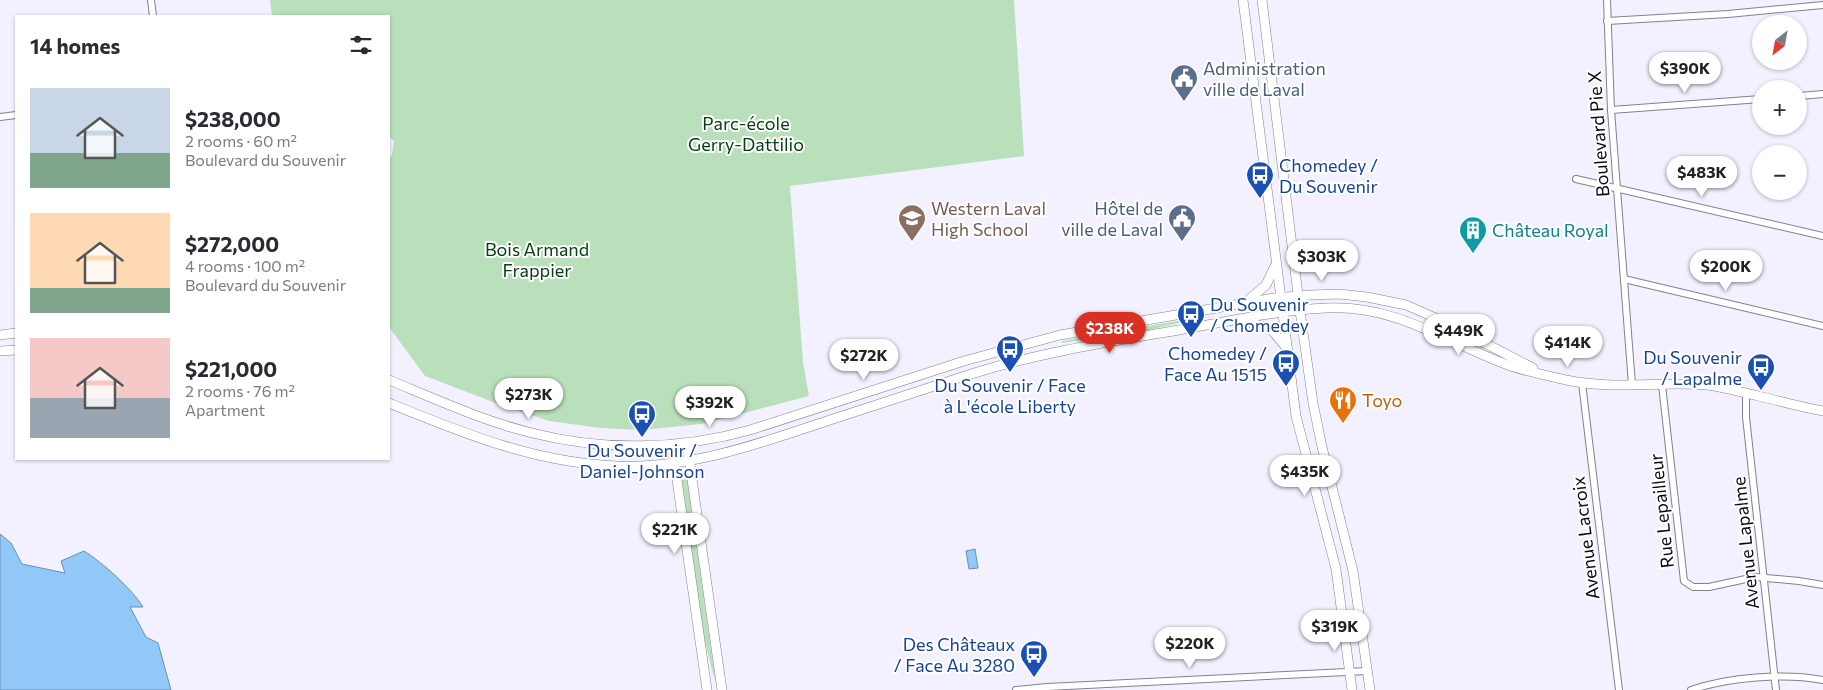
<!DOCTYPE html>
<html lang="en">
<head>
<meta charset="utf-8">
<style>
	:root { --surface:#fff; --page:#f7f7f7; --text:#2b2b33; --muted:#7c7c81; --accent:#d93025 }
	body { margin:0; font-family:Commissioner,sans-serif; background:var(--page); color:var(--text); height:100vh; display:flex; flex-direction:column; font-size:19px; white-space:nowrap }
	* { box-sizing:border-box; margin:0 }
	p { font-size:16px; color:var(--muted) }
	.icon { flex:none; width:28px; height:28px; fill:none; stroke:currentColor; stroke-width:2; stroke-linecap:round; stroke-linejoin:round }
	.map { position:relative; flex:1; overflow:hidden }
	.details { position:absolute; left:15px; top:15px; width:375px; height:445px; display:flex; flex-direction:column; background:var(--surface); border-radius:0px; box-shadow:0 1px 4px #0004 }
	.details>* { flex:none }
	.needle { width:32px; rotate:211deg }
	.buttons { position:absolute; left:1752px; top:15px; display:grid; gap:10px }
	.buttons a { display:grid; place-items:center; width:55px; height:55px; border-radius:50%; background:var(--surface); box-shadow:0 1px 4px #0004; font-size:25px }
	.price { position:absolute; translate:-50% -42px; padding:0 11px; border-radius:18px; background:#fff; color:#222; font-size:16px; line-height:32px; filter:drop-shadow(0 1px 2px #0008) }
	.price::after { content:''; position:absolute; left:50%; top:30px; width:15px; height:11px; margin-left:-8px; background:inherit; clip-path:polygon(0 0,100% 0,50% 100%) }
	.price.active { background:var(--accent); color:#fff }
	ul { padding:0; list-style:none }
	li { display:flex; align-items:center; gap:15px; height:125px; padding:0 15px }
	li span { display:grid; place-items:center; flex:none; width:140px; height:100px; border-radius:0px; color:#555 }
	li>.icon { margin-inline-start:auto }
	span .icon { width:60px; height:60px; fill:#fffc; stroke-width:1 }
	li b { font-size:21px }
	h2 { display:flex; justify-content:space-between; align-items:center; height:60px; padding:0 15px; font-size:21px }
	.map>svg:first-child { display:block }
</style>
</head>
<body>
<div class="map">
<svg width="1823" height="690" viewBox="0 0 1823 690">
	<rect width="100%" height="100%" fill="#f3f1ff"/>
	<g fill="#b9dfbb">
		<polygon points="270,0 1014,0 1024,156 790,186 803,363 809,396 701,424 643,430 601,428 549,421 501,405 425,376 389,327 389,159 392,155 394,141 389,136 389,16 272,16"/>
		<polygon points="1200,317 1200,318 1141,332 1062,343 1062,341"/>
		<polygon points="687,479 715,678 714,678 703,633 682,480"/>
	</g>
	<g fill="#92c8f8" stroke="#6a8fb2">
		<path d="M 0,534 L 11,543 L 22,564 L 65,573 L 61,561 L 84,551 C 102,562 133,590 143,607 L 130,607 L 146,637 L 158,643 L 171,690 L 0,690 Z"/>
		<polygon points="975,549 978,568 969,569 966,551"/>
	</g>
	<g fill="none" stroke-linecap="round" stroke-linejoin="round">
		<g stroke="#82808e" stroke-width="8">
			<g id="street">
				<polyline points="151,0 153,16"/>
				<polyline points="1607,0 1611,110 1632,385"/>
				<polyline points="1607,21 1728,14 1823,5"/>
				<polyline points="1799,96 1823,94"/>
				<polyline points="1611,110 1761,99"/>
				<polyline points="0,117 16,115"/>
				<polyline points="1576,179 1823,236"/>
				<polyline points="1624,279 1823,326"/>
				<polyline points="1582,383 1619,690"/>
				<polyline points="1662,385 1684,581 1693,587 1709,587 1755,577 1799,581 1823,585"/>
				<polyline points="1746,393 1746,417 1776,690"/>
				<polyline points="1016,690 1047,687 1367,671"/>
				<path d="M 1691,690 C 1729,677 1784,673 1823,680"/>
			</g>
		</g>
		<g stroke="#82808e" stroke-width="10">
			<g id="secondary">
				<polyline points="1243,0 1296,416 1336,569 1352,690"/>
				<polyline points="1262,0 1300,311 1313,403 1322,447 1353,571 1370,690"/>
				<polyline points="1246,302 1266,285 1275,266"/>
				<polyline points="1245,321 1271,329 1285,346"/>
				<polyline points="0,335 16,333"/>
				<polyline points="0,351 16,350"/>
				<path d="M 389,380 C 435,399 483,421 532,433 C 603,451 679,450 750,430 L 964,361 L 1060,335 L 1274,298 L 1311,295 L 1339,294 L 1367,297 L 1406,305 L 1438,319 L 1533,368"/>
				<path d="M 389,403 C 463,433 535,463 617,466 C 688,469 759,444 827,421 C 874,406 921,390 968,375 C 1037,353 1108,342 1179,330 C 1227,322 1277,310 1326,308 C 1398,305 1445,342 1508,365 C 1527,372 1547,375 1566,380 C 1613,390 1660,381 1707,385 C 1724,387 1741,392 1758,396 C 1780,401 1801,407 1823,411"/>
				<polyline points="687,444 722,690"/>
				<polyline points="672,445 707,690"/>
			</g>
		</g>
		<use href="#street" stroke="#fff" stroke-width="6"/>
		<use href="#secondary" stroke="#fff" stroke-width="9"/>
	</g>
	<defs>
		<g id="civic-pin" transform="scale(1.4375)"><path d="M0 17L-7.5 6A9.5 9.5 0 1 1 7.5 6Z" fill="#5c6f8a" stroke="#fff"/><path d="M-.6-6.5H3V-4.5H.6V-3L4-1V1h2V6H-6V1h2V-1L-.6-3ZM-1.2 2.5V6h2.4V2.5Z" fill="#fff"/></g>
		<g id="bus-pin" transform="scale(1.4375)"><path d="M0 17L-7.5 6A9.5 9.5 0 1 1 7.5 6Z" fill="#1a4fb4" stroke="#fff"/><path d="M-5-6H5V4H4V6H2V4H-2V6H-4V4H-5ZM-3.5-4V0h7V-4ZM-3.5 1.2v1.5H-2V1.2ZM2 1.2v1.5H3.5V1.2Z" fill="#fff"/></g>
		<g id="school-pin" transform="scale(1.4375)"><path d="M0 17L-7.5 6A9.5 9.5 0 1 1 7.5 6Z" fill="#8d6e63" stroke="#fff"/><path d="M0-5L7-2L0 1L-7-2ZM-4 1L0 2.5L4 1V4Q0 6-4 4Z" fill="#fff"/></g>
		<g id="building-pin" transform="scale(1.4375)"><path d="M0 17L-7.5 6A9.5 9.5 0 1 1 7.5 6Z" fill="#0f9aa8" stroke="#fff"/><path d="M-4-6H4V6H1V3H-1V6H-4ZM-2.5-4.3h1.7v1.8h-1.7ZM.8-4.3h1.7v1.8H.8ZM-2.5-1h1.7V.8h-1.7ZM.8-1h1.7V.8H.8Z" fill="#fff"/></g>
		<g id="restaurant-pin" transform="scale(1.4375)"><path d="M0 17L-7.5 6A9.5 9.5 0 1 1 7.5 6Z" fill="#e8710a" stroke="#fff"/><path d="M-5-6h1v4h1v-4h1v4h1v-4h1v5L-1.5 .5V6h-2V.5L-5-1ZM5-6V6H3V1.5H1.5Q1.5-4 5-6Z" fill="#fff"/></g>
	</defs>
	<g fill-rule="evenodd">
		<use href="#civic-pin" x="1184" y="78"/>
		<use href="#bus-pin" x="1260" y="175"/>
		<use href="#school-pin" x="912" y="218"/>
		<use href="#civic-pin" x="1182" y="218"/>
		<use href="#building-pin" x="1473" y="230"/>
		<use href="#bus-pin" x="1191" y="314"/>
		<use href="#bus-pin" x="1010" y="349"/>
		<use href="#bus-pin" x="1286" y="363"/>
		<use href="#bus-pin" x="1761" y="367"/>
		<use href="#restaurant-pin" x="1343" y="400"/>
		<use href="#bus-pin" x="642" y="414"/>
		<use href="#bus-pin" x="1034" y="654"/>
	</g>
	<g text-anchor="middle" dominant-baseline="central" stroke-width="4" stroke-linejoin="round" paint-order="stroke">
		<g font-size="18" fill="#4e5e75" stroke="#fff" text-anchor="start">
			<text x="1203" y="68">Administration<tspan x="1203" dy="21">ville de Laval</tspan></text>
			<text x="1163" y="208" text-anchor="end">Hôtel de<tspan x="1163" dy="21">ville de Laval</tspan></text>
		</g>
		<g font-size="18" fill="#054012" stroke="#fff">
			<text x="746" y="123">Parc-école<tspan x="746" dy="21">Gerry-Dattilio</tspan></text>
			<text x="537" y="249">Bois Armand<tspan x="537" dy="21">Frappier</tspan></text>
		</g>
		<g font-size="18" fill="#0b0a10" stroke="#fff">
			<text transform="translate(1598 134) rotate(-94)">Boulevard Pie X</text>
			<text transform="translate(1661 511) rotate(-96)">Rue Lepailleur</text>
			<text transform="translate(1585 538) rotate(-97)">Avenue Lacroix</text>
			<text transform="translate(1745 543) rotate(-96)">Avenue Lapalme</text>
		</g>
		<g font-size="18" fill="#164399" stroke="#fff" text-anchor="end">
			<text x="1279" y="165" text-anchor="start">Chomedey /<tspan x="1279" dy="21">Du Souvenir</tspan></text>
			<text x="1210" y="304" text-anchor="start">Du Souvenir<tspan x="1210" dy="21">/ Chomedey</tspan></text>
			<text x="1267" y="353">Chomedey /<tspan x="1267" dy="21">Face Au 1515</tspan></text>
			<text x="1742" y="357">Du Souvenir<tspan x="1742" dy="21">/ Lapalme</tspan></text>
			<text x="1010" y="385" text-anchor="middle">Du Souvenir / Face<tspan x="1010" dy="21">à L'école Liberty</tspan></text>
			<text x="642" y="450" text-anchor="middle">Du Souvenir /<tspan x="642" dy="21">Daniel-Johnson</tspan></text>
			<text x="1015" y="644">Des Châteaux<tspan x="1015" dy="21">/ Face Au 3280</tspan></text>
		</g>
		<g font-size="18" fill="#785e54" stroke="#fff" text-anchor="start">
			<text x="931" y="208">Western Laval<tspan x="931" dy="21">High School</tspan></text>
		</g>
		<g font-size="18" fill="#0d838f" stroke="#fff" text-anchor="start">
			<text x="1492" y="230">Château Royal</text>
		</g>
		<g font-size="18" fill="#c56008" stroke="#fff" text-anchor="start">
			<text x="1362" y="400">Toyo</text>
		</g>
	</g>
</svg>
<div class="buttons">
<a><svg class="needle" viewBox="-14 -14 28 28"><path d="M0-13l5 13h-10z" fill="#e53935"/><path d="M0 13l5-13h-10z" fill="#7c7c81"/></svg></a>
<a>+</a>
<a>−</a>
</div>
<b class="price" style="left:1685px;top:94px">$390K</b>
<b class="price" style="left:1702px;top:198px">$483K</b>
<b class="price" style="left:1322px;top:282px">$303K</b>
<b class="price" style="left:1726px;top:292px">$200K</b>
<b class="price active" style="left:1110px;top:354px">$238K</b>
<b class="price" style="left:1459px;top:356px">$449K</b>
<b class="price" style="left:1568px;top:368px">$414K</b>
<b class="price" style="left:864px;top:381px">$272K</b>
<b class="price" style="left:529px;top:420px">$273K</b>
<b class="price" style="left:710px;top:428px">$392K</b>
<b class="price" style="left:1305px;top:497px">$435K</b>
<b class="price" style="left:675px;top:555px">$221K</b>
<b class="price" style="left:1335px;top:652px">$319K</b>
<b class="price" style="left:1190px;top:669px">$220K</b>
<section class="details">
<h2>14 homes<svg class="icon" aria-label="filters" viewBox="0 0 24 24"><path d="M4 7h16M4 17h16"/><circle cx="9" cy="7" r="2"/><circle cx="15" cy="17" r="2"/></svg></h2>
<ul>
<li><span style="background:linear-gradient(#c9d6e8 65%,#7fa58c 0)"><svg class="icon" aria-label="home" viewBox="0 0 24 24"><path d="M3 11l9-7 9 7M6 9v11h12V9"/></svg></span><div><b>$238,000</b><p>2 rooms · 60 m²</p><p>Boulevard du Souvenir</p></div></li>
<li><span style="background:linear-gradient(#ffd9b3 75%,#7fa58c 0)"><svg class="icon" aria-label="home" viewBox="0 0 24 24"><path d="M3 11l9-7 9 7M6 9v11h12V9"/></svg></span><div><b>$272,000</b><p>4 rooms · 100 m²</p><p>Boulevard du Souvenir</p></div></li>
<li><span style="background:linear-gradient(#f6c9c9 60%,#9aa5b1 0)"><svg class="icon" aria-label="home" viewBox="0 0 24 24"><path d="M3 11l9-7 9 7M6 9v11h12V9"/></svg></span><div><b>$221,000</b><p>2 rooms · 76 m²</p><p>Apartment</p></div></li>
</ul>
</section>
</div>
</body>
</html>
